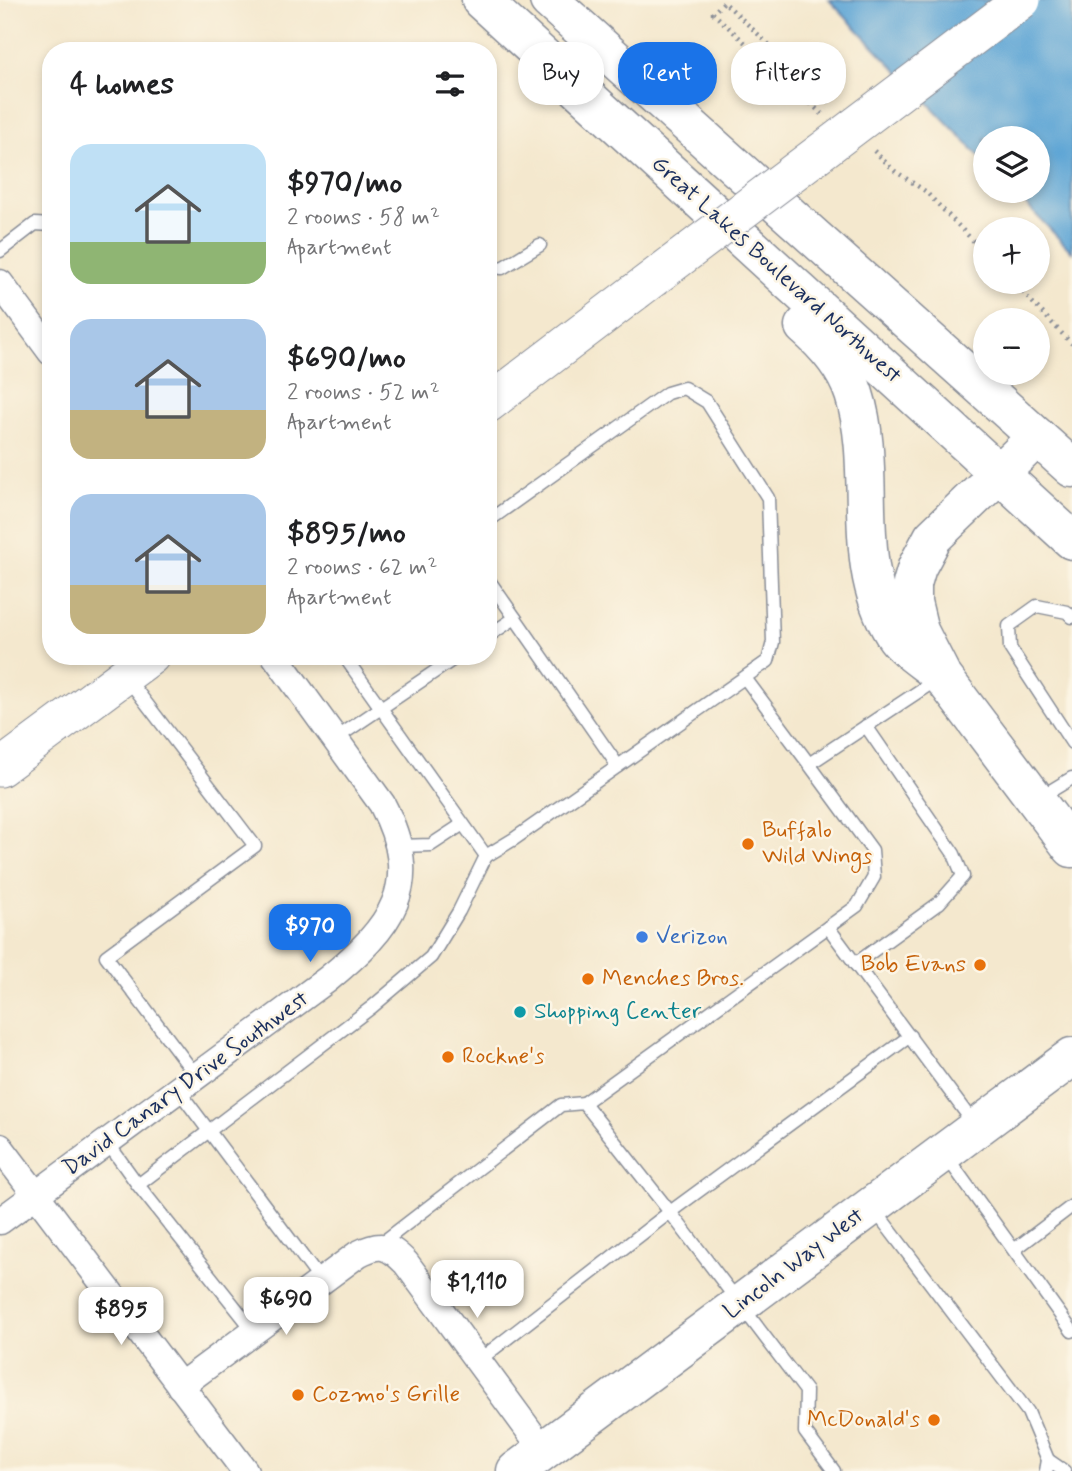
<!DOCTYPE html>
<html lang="en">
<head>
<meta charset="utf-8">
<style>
	:root { --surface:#fff; --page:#f6f6f6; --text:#202124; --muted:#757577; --accent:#1a73e8 }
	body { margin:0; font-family:Mynerve,sans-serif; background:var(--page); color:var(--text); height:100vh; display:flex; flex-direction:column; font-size:26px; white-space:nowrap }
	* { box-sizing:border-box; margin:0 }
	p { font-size:23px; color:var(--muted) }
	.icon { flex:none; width:38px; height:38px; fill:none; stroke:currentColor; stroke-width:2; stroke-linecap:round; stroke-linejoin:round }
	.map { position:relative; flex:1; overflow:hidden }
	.side { position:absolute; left:42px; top:42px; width:455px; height:623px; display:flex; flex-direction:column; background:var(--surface); border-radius:28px; box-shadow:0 4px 10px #0003 }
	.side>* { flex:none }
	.guide { position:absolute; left:518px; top:42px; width:448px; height:63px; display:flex; gap:14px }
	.fabs { position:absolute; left:973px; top:126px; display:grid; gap:14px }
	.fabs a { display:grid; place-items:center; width:77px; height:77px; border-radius:50%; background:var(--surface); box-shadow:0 4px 10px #0003; font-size:35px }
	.price { position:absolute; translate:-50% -60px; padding:0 16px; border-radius:14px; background:#fff; color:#222; font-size:23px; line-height:46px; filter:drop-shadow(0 2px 4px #0008) }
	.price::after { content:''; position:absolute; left:50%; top:42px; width:21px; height:16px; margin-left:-10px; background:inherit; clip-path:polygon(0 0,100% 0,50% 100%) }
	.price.selected { background:var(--accent); color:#fff }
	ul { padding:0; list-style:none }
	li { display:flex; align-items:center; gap:21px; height:175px; padding:0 28px }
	li span { display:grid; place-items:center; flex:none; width:196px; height:140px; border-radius:21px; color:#555 }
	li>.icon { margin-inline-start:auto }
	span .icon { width:84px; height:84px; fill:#fffc; stroke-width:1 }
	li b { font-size:30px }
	h2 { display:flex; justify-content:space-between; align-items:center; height:84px; padding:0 28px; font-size:30px }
	.pill { padding:0 24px; border-radius:28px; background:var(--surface); box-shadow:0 4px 10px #0003; font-size:24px; line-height:63px }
	.pill.selected { background:var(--accent); color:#fff }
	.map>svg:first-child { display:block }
</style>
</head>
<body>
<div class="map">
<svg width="1072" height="1471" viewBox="0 0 1072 1471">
	<rect width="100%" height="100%" fill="#fcf5e5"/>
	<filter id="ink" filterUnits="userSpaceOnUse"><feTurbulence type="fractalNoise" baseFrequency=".0143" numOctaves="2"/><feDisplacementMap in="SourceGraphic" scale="14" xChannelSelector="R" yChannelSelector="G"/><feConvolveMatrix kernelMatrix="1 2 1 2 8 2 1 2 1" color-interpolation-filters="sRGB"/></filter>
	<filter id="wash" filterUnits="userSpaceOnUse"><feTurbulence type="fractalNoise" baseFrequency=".00686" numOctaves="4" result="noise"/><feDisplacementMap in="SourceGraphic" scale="28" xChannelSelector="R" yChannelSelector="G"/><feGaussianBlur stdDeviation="1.57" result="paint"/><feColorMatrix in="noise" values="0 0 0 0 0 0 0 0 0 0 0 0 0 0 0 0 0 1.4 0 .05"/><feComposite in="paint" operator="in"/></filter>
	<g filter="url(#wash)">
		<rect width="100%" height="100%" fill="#f4e8ce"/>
		<polygon fill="#5fa6d5" stroke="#3d6a9a" stroke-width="2" points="829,0 1072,0 1072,252 1013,191 1038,191 1038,138 985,138 985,162"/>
	</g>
	<g filter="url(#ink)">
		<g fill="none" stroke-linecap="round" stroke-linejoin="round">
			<g stroke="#888c96" stroke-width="15">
				<g id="lane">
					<polyline points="0,251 35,224 51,225"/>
					<polyline points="488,266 502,268 540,245"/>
					<polyline points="488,579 618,766"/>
					<polyline points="1072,617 1067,612 1037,606 1009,626 1010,648 1072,743"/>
					<polyline points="488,636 515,618"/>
					<polyline points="344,656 486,856 514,839 768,661 773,642 768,498 707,402 684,388 667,393 488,521"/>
					<polyline points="127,678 255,846 106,956 197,1077"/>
					<polyline points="745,678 809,764"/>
					<polyline points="939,678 809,764 872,850 874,877 857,906 828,927 975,1125"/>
					<polyline points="335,739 458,656"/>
					<polyline points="1039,798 1072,778"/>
					<polyline points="399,846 431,845 463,824"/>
					<polyline points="855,964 939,903 963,876 954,854 866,726"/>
					<polyline points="179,1091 321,1281"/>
					<polyline points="584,1103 828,927"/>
					<polyline points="107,1142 138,1185"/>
					<polyline points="946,1156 1072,1331"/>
					<polyline points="874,1209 1028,1412 1048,1460 1046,1471"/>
					<polyline points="378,1246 561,1105 584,1103 670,1212 478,1361"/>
					<polyline points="1014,1250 1072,1206"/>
					<polyline points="254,1331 138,1185 372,1007 431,957 459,911 486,856"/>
					<polyline points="1048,1460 1064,1471"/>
					<polyline points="834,1471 805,1432 806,1391 670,1212 910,1036"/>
				</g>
			</g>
			<g stroke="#888c96" stroke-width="29">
				<g id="street">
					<polyline points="0,283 51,352"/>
					<polyline points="0,1147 245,1471"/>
					<path d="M 0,1221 L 328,979 C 391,927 425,886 382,804 L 275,656"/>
					<path d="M 180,1386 L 358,1254 C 381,1242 388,1245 406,1263 L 544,1451"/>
				</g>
			</g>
			<g stroke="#888c96" stroke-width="39">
				<g id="secondary">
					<polyline points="488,404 635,292"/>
					<polyline points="0,768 151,656"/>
				</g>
			</g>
			<g stroke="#888c96" stroke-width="41">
				<g id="primary">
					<polyline points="1037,437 933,537 917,567 912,584 912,602 919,631 942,676 1072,848"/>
					<polyline points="516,1471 1072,1057"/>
				</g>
			</g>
			<g stroke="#888c96" stroke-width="41">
				<g id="highway">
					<polyline points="481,0 1072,540"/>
					<polyline points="549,0 1072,468"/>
					<path d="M 804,326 C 825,344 845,367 854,394 C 879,472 848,562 894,634 C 904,650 927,663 942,676"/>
				</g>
			</g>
			<g stroke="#888c96" stroke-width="4.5" stroke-dasharray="2 5" stroke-linecap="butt">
				<polyline points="822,114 713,13 724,2 833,105"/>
				<polyline points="874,151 895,171 925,191 985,253"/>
				<polyline points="1013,282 1072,344"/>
			</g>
			<use href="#lane" stroke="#fff" stroke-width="12"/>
			<use href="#street" stroke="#fff" stroke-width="26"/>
			<use href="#secondary" stroke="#fff" stroke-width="37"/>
			<use href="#primary" stroke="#fff" stroke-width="38"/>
			<use href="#highway" stroke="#fff" stroke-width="38"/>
			<g stroke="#888c96" stroke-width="39" stroke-linecap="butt">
				<polyline id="secondary-bridge" points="635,292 1022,0"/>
			</g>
			<use href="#secondary-bridge" stroke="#fff" stroke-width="37"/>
		</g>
	</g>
	<g fill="#e8710a" stroke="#fcf5e5" stroke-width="2.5">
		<circle cx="748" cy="844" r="7"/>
		<circle cx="980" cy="965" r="7"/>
		<circle cx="588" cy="979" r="7"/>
		<circle cx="448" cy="1057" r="7"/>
		<circle cx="298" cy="1395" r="7"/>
		<circle cx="934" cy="1420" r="7"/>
	</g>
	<circle fill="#3f7fe0" stroke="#fcf5e5" stroke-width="2.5" cx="642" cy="937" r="7"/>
	<circle fill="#0f9aa8" stroke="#fcf5e5" stroke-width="2.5" cx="520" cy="1012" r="7"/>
	<g text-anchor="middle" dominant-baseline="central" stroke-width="5" stroke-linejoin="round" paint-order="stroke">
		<g font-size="23" fill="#1b2f5e" stroke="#fcf5e5">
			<text transform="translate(776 270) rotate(42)">Great Lakes Boulevard Northwest</text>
			<text transform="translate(186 1084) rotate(-36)">David Canary Drive Southwest</text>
			<text transform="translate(794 1264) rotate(-37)">Lincoln Way West</text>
		</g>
		<g font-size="23" fill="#c56008" stroke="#fcf5e5" text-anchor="start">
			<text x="762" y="831">Buffalo<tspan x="762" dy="26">Wild Wings</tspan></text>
			<text x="966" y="965" text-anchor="end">Bob Evans</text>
			<text x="602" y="979">Menches Bros.</text>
			<text x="462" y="1057">Rockne's</text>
			<text x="312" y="1395">Cozmo's Grille</text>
			<text x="920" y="1420" text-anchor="end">McDonald's</text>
		</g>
		<g font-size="23" fill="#366cbe" stroke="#fcf5e5" text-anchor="start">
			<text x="656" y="937">Verizon</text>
		</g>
		<g font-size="23" fill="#0d838f" stroke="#fcf5e5" text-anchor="start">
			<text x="534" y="1012">Shopping Center</text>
		</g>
	</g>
</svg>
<div class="fabs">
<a><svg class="icon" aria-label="layers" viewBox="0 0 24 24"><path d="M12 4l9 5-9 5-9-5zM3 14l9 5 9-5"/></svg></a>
<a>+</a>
<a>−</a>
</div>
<b class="price selected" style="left:310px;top:964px">$970</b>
<b class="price" style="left:477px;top:1320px">$1,110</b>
<b class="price" style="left:286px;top:1337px">$690</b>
<b class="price" style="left:121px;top:1347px">$895</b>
<div class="guide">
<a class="pill">Buy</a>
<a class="pill selected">Rent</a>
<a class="pill">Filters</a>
</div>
<section class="side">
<h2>4 homes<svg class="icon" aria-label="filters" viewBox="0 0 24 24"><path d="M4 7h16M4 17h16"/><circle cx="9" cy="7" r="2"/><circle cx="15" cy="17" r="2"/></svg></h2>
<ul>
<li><span style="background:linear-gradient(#bfe0f5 70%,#8fb573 0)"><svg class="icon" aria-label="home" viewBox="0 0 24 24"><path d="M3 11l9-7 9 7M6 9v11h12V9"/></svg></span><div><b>$970/mo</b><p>2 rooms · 58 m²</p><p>Apartment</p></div></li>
<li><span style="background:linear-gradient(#a9c7e8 65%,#c2b280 0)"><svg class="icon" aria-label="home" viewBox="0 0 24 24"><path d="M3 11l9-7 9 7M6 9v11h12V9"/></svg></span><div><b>$690/mo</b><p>2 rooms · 52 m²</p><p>Apartment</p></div></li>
<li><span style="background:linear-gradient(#a9c7e8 65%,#c2b280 0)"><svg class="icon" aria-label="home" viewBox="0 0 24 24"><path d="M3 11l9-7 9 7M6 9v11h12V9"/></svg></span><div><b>$895/mo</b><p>2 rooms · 62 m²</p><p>Apartment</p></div></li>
</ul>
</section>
</div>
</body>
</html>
